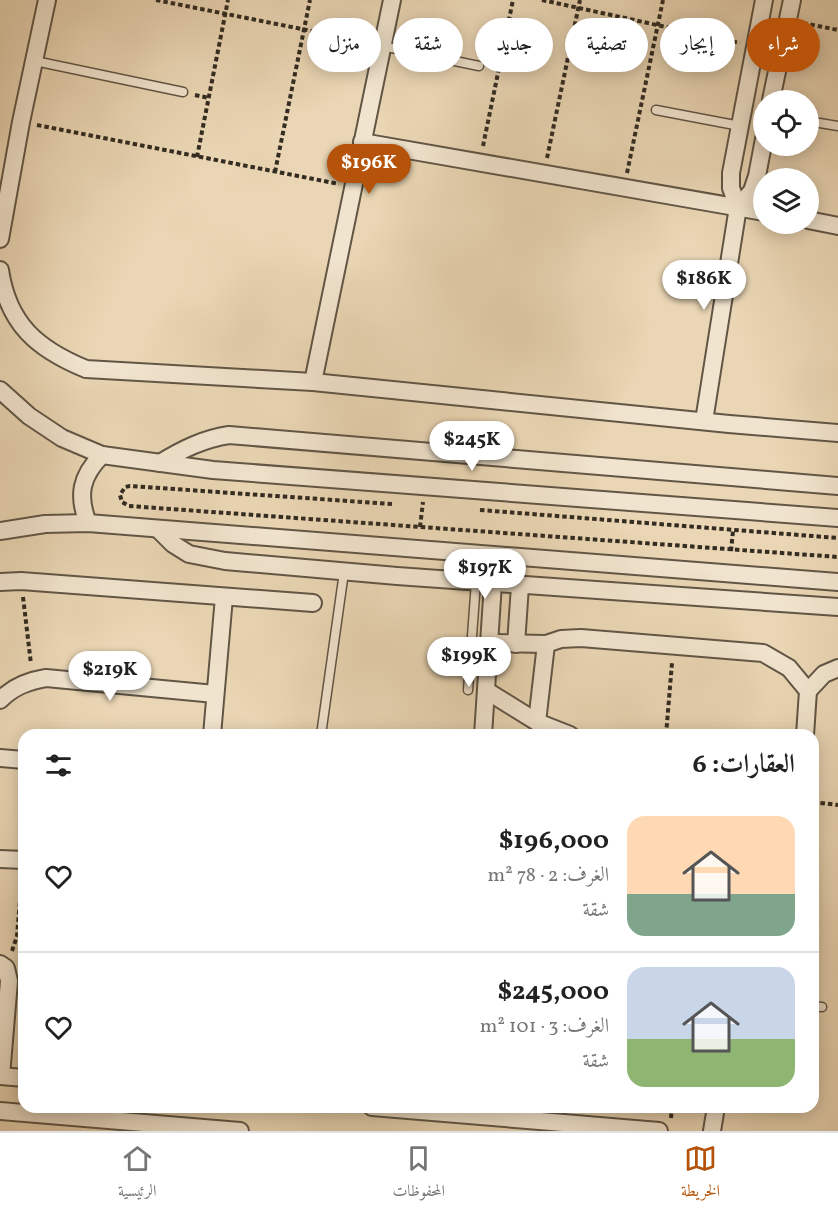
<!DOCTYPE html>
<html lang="ar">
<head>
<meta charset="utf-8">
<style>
	:root { --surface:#fff; --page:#f6f6f6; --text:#222; --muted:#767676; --line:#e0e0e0; --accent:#b45309 }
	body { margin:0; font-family:Vollkorn,Amiri,serif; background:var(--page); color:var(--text); direction:rtl; height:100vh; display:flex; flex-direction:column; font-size:22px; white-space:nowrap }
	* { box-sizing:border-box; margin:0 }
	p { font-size:20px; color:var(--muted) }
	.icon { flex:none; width:33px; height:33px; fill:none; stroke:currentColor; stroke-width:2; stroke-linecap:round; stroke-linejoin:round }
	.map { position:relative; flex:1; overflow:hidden; direction:ltr }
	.sheet { position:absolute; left:18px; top:729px; width:801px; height:384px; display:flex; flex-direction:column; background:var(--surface); border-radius:18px; box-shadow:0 3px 15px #0003; direction:rtl }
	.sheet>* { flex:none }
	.banner { position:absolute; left:18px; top:18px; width:802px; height:54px; direction:rtl; display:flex; gap:12px }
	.tools { position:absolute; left:753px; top:90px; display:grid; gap:12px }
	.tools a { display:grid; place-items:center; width:66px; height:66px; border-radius:50%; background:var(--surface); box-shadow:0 3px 15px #0003; font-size:30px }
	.price { position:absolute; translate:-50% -51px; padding:0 14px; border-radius:21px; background:#fff; color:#222; font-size:20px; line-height:39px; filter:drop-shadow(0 2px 3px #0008) }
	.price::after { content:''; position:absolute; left:50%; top:36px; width:18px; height:14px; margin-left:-9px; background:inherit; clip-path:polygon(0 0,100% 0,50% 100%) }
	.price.current { background:var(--accent); color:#fff }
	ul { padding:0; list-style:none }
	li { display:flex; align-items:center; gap:18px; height:150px; padding:0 24px }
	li+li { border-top:2px solid var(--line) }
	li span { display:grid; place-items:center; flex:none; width:168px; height:120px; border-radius:18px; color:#555 }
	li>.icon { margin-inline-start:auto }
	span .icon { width:72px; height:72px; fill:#fffc; stroke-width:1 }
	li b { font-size:26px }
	h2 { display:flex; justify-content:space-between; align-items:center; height:72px; padding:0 24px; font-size:26px }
	.pill { padding:0 21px; border-radius:27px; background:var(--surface); box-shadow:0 3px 15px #0003; font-size:21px; line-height:54px }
	.pill.current { background:var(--accent); color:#fff }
	.dock { display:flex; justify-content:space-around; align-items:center; height:84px; border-top:2px solid var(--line); background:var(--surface); font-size:16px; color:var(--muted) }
	.dock a { display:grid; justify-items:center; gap:3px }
	.dock .current { color:var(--accent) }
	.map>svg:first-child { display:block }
</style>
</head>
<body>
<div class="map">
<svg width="838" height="1131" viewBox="0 0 838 1131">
	<rect width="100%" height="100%" fill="#ead6b4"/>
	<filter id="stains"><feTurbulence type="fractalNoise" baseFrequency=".00333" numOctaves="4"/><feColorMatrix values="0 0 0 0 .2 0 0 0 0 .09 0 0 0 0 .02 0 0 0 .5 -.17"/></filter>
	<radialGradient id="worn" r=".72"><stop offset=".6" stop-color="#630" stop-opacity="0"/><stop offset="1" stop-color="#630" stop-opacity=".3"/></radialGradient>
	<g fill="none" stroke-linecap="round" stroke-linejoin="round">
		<g stroke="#615646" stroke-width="11">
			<g id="lane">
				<polyline points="382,46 479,66"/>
				<polyline points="35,61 183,92"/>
				<polyline points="656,110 740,126"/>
				<polyline points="808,121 838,126"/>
				<polyline points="468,690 476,582"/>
				<polyline points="321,735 344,572"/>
				<polyline points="813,1006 822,1007"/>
			</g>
		</g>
		<g stroke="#615646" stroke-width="20">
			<g id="street">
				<polyline points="771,100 792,0"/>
				<polyline points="362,142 764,212"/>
				<polyline points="738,207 731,188 731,173 764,0"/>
				<polyline points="808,220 838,226"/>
				<polyline points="0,239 21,122 47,0"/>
				<path d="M 0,270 C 8,324 37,349 86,369 L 313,382 L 729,424 L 838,433"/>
				<polyline points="313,382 392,0"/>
				<polyline points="0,390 29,416 62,438 102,455 213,470 838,518"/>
				<polyline points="704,421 738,207 752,191 757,176 764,139"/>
				<path d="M 160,463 C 183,449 203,439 229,435 L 838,486"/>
				<path d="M 88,523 C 77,495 81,476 102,455"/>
				<polyline points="158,529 173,544 189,554 225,561 397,576 838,607"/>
				<polyline points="0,531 45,524 88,523 838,582"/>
				<polyline points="0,582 21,581 313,603"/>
				<polyline points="490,643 546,644 561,639 581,638 763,653 789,668 808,691 805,735"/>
				<polyline points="516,644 520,586"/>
				<polyline points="487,691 537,722 570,735"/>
				<polyline points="808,691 824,674 838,668"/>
				<path d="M 0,700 C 13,687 27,681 46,678 L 215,694"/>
				<polyline points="537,722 546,644"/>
				<polyline points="212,735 224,597"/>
				<polyline points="483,735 493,583"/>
				<polyline points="0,758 24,760"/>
				<polyline points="0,859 24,860"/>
				<polyline points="0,964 6,968 9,981 1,1076"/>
				<polyline points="0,1076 24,1078"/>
				<polyline points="372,1107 659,1131"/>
				<polyline points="0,1111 240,1131"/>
				<polyline points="712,1131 716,1107"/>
			</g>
		</g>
		<g stroke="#332c22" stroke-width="4" stroke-dasharray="4.5 3" stroke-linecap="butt">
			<polyline points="156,0 367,42"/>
			<polyline points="542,0 740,43"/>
			<polyline points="803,23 838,30"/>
			<polyline points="195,95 209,98"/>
			<polyline points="37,125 339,184"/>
			<polyline points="483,146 513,0"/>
			<polyline points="197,157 228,0"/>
			<polyline points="547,158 580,0"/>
			<polyline points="275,172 310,0"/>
			<polyline points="627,173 663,0"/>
			<polyline points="392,504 130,486 125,487 120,495 122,502 129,506 838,557"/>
			<polyline points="480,510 838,538"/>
			<polyline points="420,527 423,502"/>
			<polyline points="731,551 733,531"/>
			<polyline points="23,597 31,664"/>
			<polyline points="666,735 672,663"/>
			<polyline points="813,802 838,805"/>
			<polyline points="12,951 17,936 22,876"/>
			<polyline points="671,1118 672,1107"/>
		</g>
		<use href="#lane" stroke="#f1e4ce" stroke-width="8"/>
		<use href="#street" stroke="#f1e4ce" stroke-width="16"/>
	</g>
	<rect width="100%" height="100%" filter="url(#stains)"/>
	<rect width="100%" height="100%" fill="url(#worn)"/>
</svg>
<div class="tools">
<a><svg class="icon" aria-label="locate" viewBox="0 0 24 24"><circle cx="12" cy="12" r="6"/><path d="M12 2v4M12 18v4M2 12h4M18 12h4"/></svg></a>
<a><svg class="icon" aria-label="layers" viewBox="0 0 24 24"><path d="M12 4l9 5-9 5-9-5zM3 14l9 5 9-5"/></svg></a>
</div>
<b class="price current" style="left:369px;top:195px">$196K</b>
<b class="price" style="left:704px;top:311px">$186K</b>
<b class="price" style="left:472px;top:472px">$245K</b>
<b class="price" style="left:485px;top:600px">$197K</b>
<b class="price" style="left:469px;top:688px">$199K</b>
<b class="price" style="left:110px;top:702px">$219K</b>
<div class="banner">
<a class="pill current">شراء</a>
<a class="pill">إيجار</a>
<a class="pill">تصفية</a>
<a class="pill">جديد</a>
<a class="pill">شقة</a>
<a class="pill">منزل</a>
</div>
<section class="sheet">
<h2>العقارات: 6<svg class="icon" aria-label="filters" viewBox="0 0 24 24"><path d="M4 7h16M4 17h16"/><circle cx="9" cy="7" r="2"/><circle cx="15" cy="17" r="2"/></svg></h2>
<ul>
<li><span style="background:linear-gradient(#ffd9b3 65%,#7fa58c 0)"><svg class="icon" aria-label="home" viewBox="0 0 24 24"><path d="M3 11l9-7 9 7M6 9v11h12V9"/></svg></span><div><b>$196,000</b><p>الغرف: 2 · 78 m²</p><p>شقة</p></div><svg class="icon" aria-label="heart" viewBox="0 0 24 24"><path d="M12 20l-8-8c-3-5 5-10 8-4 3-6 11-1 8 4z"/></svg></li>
<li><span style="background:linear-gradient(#c9d6e8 60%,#8fb573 0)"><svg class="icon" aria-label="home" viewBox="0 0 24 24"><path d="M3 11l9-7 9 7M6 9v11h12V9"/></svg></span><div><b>$245,000</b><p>الغرف: 3 · 101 m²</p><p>شقة</p></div><svg class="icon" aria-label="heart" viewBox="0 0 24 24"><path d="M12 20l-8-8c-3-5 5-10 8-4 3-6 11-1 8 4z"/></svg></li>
</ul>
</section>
</div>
<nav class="dock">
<a class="current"><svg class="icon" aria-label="map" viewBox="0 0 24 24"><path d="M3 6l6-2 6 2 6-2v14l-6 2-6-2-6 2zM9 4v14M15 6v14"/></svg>الخريطة</a>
<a><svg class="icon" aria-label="saved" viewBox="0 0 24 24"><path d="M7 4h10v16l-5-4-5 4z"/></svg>المحفوظات</a>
<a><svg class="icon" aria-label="home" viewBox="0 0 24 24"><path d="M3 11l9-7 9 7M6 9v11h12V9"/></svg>الرئيسية</a>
</nav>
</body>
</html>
